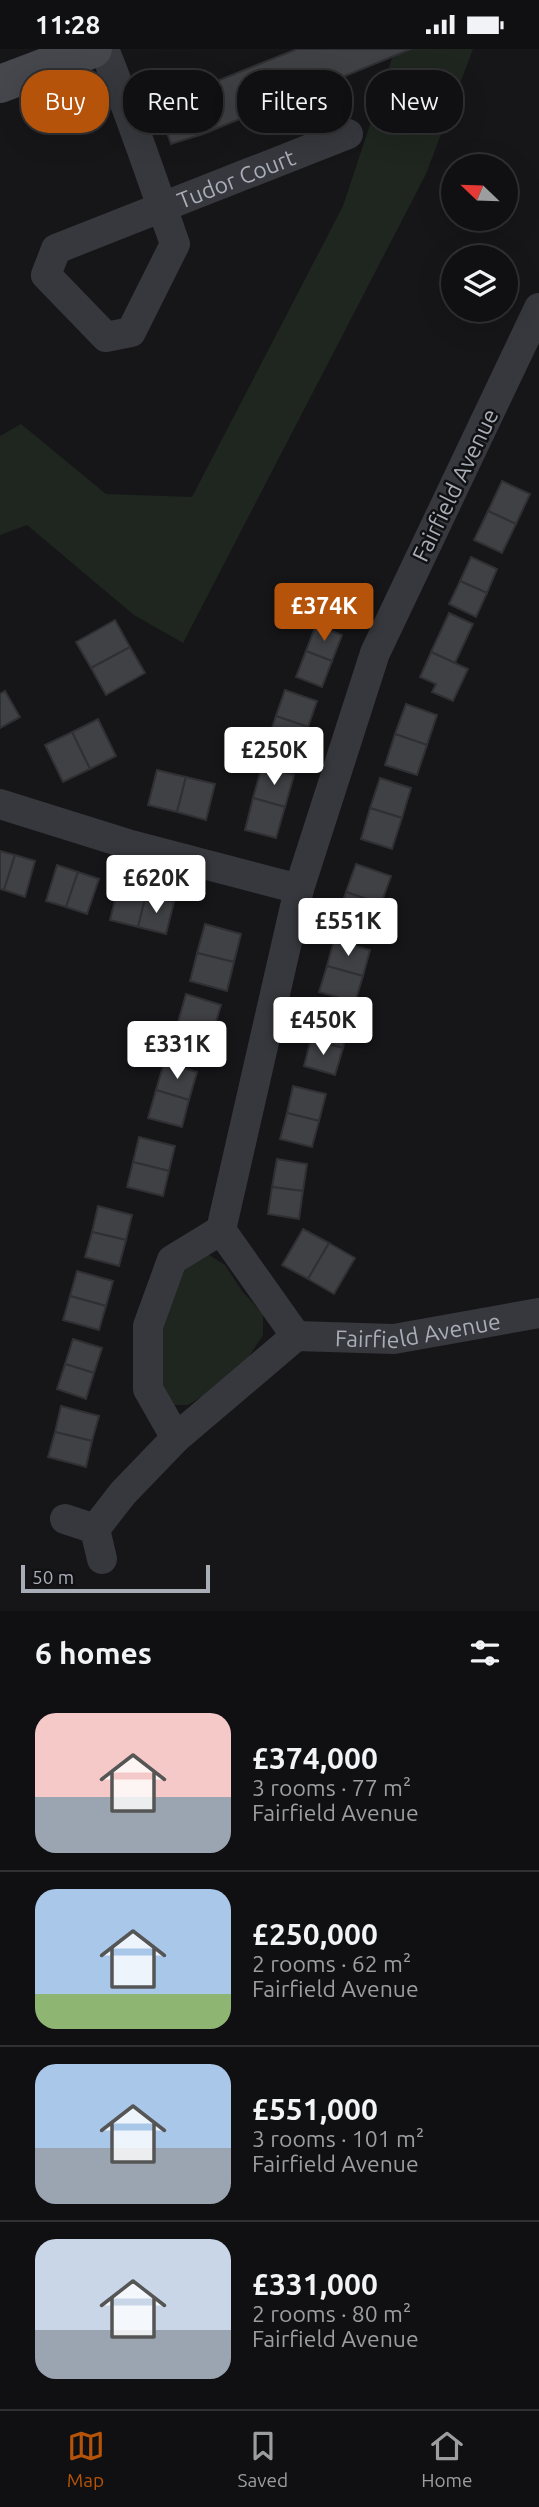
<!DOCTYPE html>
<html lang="en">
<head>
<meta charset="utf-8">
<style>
	:root { --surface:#101012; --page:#19191b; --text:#f1f3f6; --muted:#9c9d9f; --line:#303032; --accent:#b45309 }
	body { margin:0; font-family:Ubuntu,sans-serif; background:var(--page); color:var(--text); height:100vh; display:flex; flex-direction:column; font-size:26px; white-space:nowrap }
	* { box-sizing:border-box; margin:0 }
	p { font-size:23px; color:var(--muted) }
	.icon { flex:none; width:38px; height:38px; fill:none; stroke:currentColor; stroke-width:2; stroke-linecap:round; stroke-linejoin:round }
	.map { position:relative; height:1562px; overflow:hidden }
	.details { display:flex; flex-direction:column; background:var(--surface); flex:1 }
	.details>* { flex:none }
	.hud { position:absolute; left:21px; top:21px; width:497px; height:63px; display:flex; gap:14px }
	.needle { width:46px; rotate:293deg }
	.buttons { position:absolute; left:441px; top:105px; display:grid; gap:14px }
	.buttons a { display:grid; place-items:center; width:77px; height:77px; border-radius:50%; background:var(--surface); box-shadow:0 7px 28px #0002,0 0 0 2px var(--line); font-size:35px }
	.scale { position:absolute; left:21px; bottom:18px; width:189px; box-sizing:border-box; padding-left:7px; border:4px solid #a8adb8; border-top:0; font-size:19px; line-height:24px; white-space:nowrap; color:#a8adb8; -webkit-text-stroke:5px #111113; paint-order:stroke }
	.price { position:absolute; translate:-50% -60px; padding:0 16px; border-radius:7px; background:#fff; color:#222; font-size:23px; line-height:46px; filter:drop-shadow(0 2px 4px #0008) }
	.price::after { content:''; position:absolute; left:50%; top:42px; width:21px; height:16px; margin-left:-10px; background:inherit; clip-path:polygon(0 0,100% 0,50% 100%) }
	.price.active { background:var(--accent); color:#fff }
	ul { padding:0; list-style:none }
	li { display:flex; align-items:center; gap:21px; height:175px; padding:0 35px }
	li+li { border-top:2px solid var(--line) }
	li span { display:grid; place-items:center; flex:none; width:196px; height:140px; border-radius:21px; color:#555 }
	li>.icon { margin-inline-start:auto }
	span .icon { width:84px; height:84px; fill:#fffc; stroke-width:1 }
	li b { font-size:30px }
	h2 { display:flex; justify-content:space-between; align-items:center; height:84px; padding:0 35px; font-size:30px }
	.pill { padding:0 24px; border-radius:28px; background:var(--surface); box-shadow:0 7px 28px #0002,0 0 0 2px var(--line); font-size:24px; line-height:63px }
	.pill.active { background:var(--accent); color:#fff }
	.status { display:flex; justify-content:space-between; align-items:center; height:49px; padding:0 35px; background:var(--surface); direction:ltr }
	.status svg { height:19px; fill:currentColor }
	.tab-bar { display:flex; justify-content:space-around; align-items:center; height:98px; border-top:2px solid var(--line); background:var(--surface); font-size:19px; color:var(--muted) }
	.tab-bar a { display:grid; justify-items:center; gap:4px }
	.tab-bar .active { color:var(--accent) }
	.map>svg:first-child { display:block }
</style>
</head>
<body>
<div class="status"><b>11:28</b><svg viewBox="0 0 49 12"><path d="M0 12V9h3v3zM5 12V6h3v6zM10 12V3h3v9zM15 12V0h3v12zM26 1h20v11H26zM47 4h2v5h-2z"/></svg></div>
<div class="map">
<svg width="539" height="1562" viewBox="0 0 539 1562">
	<rect width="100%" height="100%" fill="#161618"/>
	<g fill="#1e261f">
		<polygon points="395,0 473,0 426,125 183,594 134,566 27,476 0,486 0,387 21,375 106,445 192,448 343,157"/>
		<polygon points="206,1204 225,1216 242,1242 263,1265 263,1286 248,1309 216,1339 188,1356 172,1356 161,1339 160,1276 178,1224"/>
	</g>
	<g fill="#404145" stroke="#303034" stroke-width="2">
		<polygon points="297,0 411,0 203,85 171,95 157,56"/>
		<polygon points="502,432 530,445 516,475 488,462"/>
		<polygon points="488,462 516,475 502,504 474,491"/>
		<polygon points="471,508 497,520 487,544 460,532"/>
		<polygon points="460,532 487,544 476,568 449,555"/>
		<polygon points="449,564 473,575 455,614 431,603"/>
		<polygon points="115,571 130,598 91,619 76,593"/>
		<polygon points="316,576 342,586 332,612 306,602"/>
		<polygon points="130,598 145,624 106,646 91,619"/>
		<polygon points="306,602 332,612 322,638 296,628"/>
		<polygon points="431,603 468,620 453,652 432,643 436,635 420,628"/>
		<polygon points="285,641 317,652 308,678 276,667"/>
		<polygon points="5,642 20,668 0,679 0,645"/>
		<polygon points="406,655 437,666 427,696 395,685"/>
		<polygon points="276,667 308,678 299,705 267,694"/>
		<polygon points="98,670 116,707 90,720 72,683"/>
		<polygon points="72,683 90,720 63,733 45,696"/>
		<polygon points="395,685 427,696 417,726 385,716"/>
		<polygon points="262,717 294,726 285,758 253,749"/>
		<polygon points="157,721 186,728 177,763 148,756"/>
		<polygon points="186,728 215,735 206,771 177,763"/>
		<polygon points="380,729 411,739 402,769 370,759"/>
		<polygon points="253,749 285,758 276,789 245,781"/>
		<polygon points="370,759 402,769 392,800 361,790"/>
		<polygon points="0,802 15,806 4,841 0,840"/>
		<polygon points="15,806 35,812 25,848 4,841"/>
		<polygon points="356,815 391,827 381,855 346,843"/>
		<polygon points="57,816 78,823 66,858 46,852"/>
		<polygon points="78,823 99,830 87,865 66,858"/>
		<polygon points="118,839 146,846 138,878 110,871"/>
		<polygon points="346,843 381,855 371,883 336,871"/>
		<polygon points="146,846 174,853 166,885 138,878"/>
		<polygon points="205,875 241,885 234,913 197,904"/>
		<polygon points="334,891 370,901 363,927 327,917"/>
		<polygon points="197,904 234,913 227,942 190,932"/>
		<polygon points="327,917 363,927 355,953 319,943"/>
		<polygon points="186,945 221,956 213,983 178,973"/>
		<polygon points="319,962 350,971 343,999 311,990"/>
		<polygon points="178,973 213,983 205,1011 170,1000"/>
		<polygon points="311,990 343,999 335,1026 304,1017"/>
		<polygon points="164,1014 197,1023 189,1051 156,1041"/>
		<polygon points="293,1037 326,1045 319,1072 287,1064"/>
		<polygon points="156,1041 189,1051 182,1078 148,1069"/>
		<polygon points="287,1064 319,1072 312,1098 280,1090"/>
		<polygon points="139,1088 175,1097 169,1122 133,1113"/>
		<polygon points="277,1110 307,1115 303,1142 272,1138"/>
		<polygon points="133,1113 169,1122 163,1147 127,1138"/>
		<polygon points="272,1138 303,1142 299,1170 268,1165"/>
		<polygon points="98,1157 132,1166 126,1191 92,1183"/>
		<polygon points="303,1180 329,1194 308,1230 282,1216"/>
		<polygon points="92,1183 126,1191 119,1217 85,1208"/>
		<polygon points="329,1194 355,1209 334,1245 308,1230"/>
		<polygon points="77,1222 113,1232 106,1257 70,1247"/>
		<polygon points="70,1247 106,1257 99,1281 63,1271"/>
		<polygon points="73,1290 102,1299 94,1324 65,1315"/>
		<polygon points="65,1315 94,1324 86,1350 57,1340"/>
		<polygon points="61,1357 99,1367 92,1392 55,1383"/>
		<polygon points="55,1383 92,1392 86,1418 48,1408"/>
	</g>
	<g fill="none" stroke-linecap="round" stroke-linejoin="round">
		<g stroke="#37383d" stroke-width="30">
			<path id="s1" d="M 104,0 C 130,64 152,130 175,195 L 131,283 L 106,288 L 46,226 L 56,200 L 348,85"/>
			<path id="s2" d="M 539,259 L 375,604 L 299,840 L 221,1181 L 296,1287 L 394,1290 L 539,1264"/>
			<polyline points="0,755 131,796 299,840"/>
			<polyline points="176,1389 148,1340 148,1277 172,1211 221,1181"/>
			<polyline points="65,1470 95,1480 102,1510"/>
			<polyline points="95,1480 123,1444 176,1389 296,1287"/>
		</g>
		<polyline stroke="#45474d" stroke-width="38" points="0,35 93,0"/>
	</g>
	<g text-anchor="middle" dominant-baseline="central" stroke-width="5" stroke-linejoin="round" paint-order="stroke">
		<g font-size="23" fill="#a8adb8" stroke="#111113">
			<text stroke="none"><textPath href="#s1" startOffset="639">Tudor Court</textPath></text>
			<text transform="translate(455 436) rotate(-64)">Fairfield Avenue</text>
			<text stroke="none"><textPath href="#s2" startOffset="1232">Fairfield Avenue</textPath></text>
		</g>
	</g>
</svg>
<div class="buttons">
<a><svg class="needle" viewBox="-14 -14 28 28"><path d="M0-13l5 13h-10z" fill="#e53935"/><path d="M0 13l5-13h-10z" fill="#9c9d9f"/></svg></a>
<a><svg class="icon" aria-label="layers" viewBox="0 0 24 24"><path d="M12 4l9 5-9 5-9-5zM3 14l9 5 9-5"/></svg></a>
</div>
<div class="scale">50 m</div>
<b class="price active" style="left:324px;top:594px">£374K</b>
<b class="price" style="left:274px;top:738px">£250K</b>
<b class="price" style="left:156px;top:866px">£620K</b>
<b class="price" style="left:348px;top:909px">£551K</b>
<b class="price" style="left:323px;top:1008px">£450K</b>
<b class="price" style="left:177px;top:1032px">£331K</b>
<div class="hud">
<a class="pill active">Buy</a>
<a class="pill">Rent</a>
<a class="pill">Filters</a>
<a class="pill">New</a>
</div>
</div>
<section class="details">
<h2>6 homes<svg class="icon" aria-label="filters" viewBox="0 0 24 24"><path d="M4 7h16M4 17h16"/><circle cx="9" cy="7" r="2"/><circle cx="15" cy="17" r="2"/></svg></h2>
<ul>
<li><span style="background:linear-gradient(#f6c9c9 60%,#9aa5b1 0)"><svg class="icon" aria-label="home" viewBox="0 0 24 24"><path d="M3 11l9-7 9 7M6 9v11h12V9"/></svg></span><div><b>£374,000</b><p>3 rooms · 77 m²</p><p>Fairfield Avenue</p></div></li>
<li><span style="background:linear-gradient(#a9c7e8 75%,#8fb573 0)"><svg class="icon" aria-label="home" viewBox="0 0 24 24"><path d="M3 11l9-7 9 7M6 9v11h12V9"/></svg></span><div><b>£250,000</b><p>2 rooms · 62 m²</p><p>Fairfield Avenue</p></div></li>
<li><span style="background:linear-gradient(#a9c7e8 60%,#9aa5b1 0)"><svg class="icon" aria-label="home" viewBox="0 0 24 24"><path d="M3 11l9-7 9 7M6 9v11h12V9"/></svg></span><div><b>£551,000</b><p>3 rooms · 101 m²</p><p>Fairfield Avenue</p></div></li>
<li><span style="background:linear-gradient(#c9d6e8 65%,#9aa5b1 0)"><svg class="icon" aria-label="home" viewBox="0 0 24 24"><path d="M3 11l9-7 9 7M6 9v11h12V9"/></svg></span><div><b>£331,000</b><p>2 rooms · 80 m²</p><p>Fairfield Avenue</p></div></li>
</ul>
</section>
<nav class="tab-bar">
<a class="active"><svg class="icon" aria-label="map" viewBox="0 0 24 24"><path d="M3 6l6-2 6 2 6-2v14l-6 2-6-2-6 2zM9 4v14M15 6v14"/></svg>Map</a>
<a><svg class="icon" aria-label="saved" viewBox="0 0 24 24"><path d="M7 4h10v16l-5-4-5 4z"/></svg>Saved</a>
<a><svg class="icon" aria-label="home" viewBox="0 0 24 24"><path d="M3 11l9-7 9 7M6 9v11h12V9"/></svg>Home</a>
</nav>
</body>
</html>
